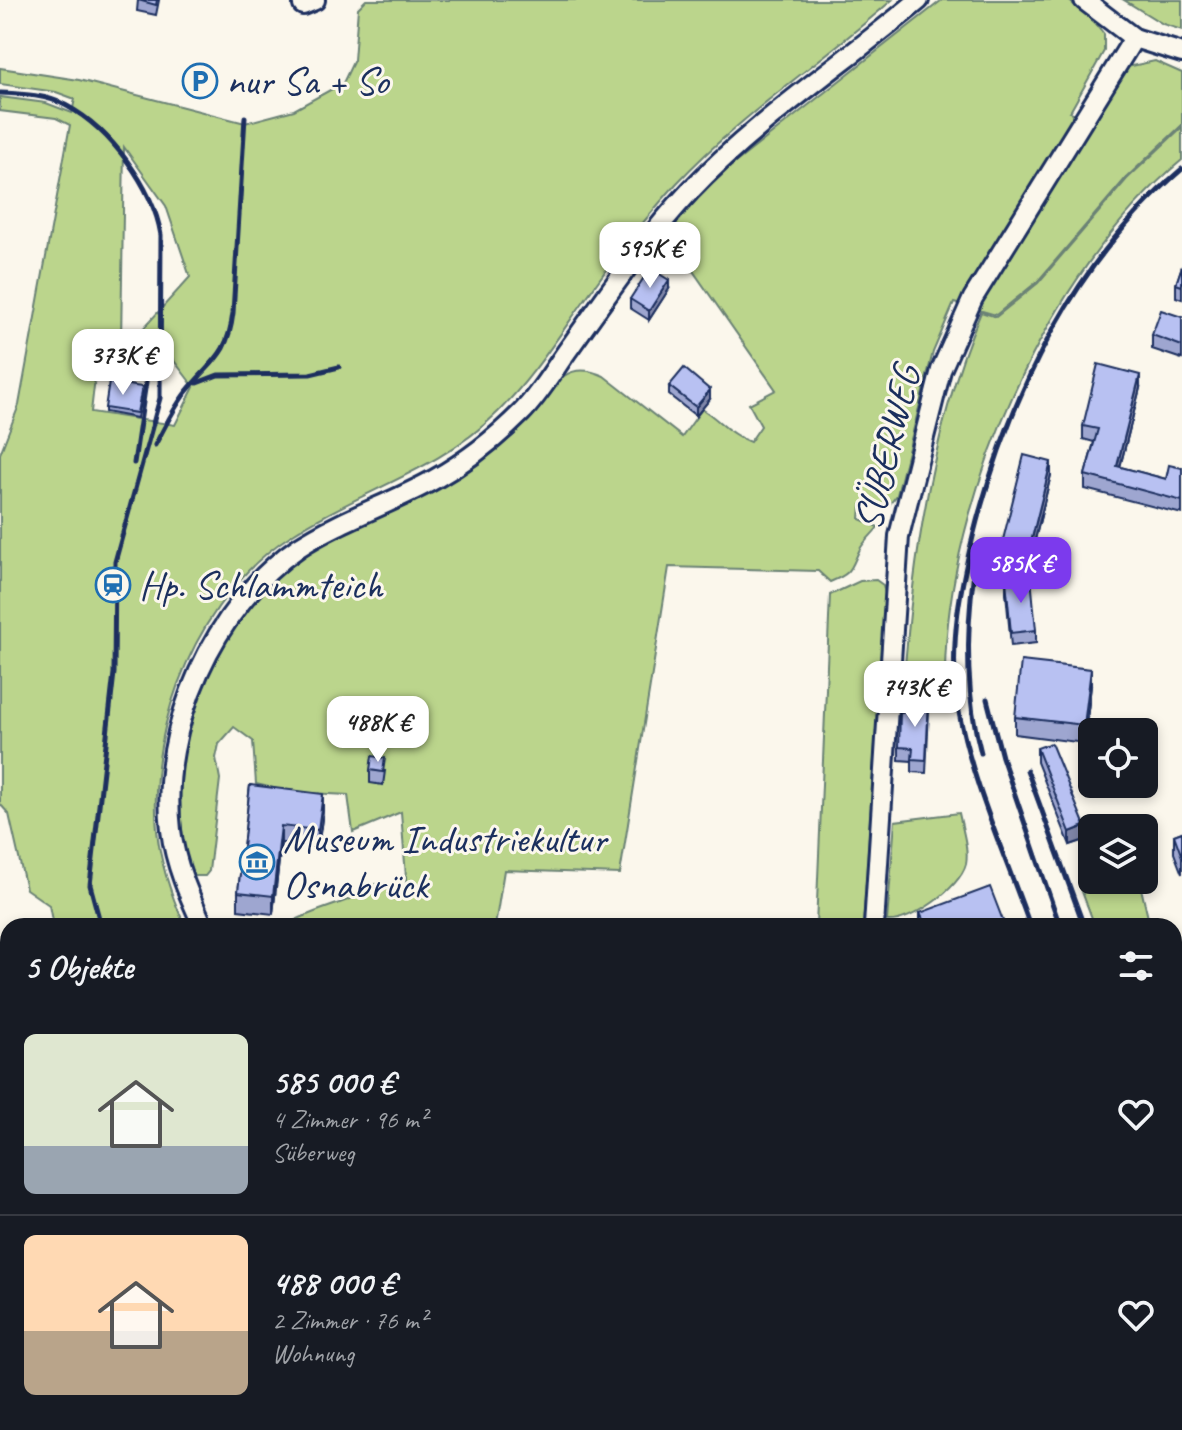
<!DOCTYPE html>
<html lang="de">
<head>
<meta charset="utf-8">
<style>
	:root { --surface:#171b24; --page:#242831; --text:#f1f3f6; --muted:#9ea1a6; --line:#363941; --accent:#7c3aed }
	body { margin:0; font-family:Caveat,sans-serif; background:var(--page); color:var(--text); height:100vh; display:flex; flex-direction:column; font-size:30px; white-space:nowrap }
	* { box-sizing:border-box; margin:0 }
	p { font-size:26px; color:var(--muted) }
	.icon { flex:none; width:44px; height:44px; fill:none; stroke:currentColor; stroke-width:2; stroke-linecap:round; stroke-linejoin:round }
	.map { position:relative; flex:1; overflow:hidden }
	.panel { position:absolute; left:0px; top:918px; width:1182px; height:512px; display:flex; flex-direction:column; background:var(--surface); border-radius:24px 24px 0 0; box-shadow:0 4px 12px #0003 }
	.panel>* { flex:none }
	.tools { position:absolute; left:1078px; top:718px; display:grid; gap:16px }
	.tools a { display:grid; place-items:center; width:80px; height:80px; border-radius:12px; background:var(--surface); box-shadow:0 4px 12px #0003; font-size:40px }
	.price { position:absolute; translate:-50% -68px; padding:0 18px; border-radius:16px; background:#fff; color:#222; font-size:26px; line-height:52px; filter:drop-shadow(0 2px 4px #0008) }
	.price::after { content:''; position:absolute; left:50%; top:48px; width:24px; height:18px; margin-left:-12px; background:inherit; clip-path:polygon(0 0,100% 0,50% 100%) }
	.price.selected { background:var(--accent); color:#fff }
	ul { padding:0; list-style:none }
	li { display:flex; align-items:center; gap:24px; height:200px; padding:0 24px }
	li+li { border-top:2px solid var(--line) }
	li span { display:grid; place-items:center; flex:none; width:224px; height:160px; border-radius:12px; color:#555 }
	li>.icon { margin-inline-start:auto }
	span .icon { width:96px; height:96px; fill:#fffc; stroke-width:1 }
	li b { font-size:34px }
	h2 { display:flex; justify-content:space-between; align-items:center; height:96px; padding:0 24px; font-size:34px }
	.map>svg:first-child { display:block }
</style>
</head>
<body>
<div class="map">
<svg width="1182" height="1430" viewBox="0 0 1182 1430">
	<rect width="100%" height="100%" fill="#fbf7ec"/>
	<filter id="ink" filterUnits="userSpaceOnUse"><feTurbulence type="fractalNoise" baseFrequency=".0125" numOctaves="2"/><feDisplacementMap in="SourceGraphic" scale="16" xChannelSelector="R" yChannelSelector="G"/><feConvolveMatrix kernelMatrix="1 2 1 2 8 2 1 2 1" color-interpolation-filters="sRGB"/></filter>
	<g filter="url(#ink)">
		<g fill="#bbd58c" stroke="#6b8275" stroke-width="2" fill-rule="evenodd">
			<path d="M 366,0 L 892,0 C 822,62 740,115 676,184 C 644,220 614,258 586,298 C 558,337 532,378 498,412 C 439,471 361,490 293,534 C 200,593 147,722 157,830 C 160,864 171,895 185,926 L 53,926 L 49,905 L 26,889 L 9,814 L 0,804 L 0,454 L 19,405 L 70,125 L 56,118 L 0,111 L 0,97 L 46,103 L 72,113 L 75,99 L 56,92 L 0,84 L 0,68 L 79,80 L 245,123 L 294,110 L 343,83 L 354,60 L 358,8 ZM 124,147 L 166,206 L 190,277 L 140,332 L 142,347 L 168,353 L 194,387 L 175,425 L 91,412 L 96,369 L 121,342 Z"/>
			<path d="M 942,0 L 1068,0 L 1092,19 L 1104,34 L 1104,51 L 1070,112 L 1094,120 L 1127,67 L 1155,61 L 1182,73 L 1182,125 L 1126,178 L 1038,281 L 996,315 L 954,303 L 933,352 L 897,495 L 889,505 L 861,505 L 860,519 L 878,527 C 872,535 865,540 860,549 C 850,569 854,572 830,582 L 818,571 L 669,567 L 620,874 L 504,870 L 495,926 L 285,926 C 312,908 356,903 375,884 L 407,890 L 401,812 L 353,832 L 348,795 L 290,792 L 256,784 L 253,741 L 234,727 L 219,744 L 216,758 L 220,779 L 209,871 L 205,876 L 191,876 C 157,762 206,619 307,553 C 363,516 430,500 484,459 C 502,446 519,431 534,414 C 543,403 552,384 564,376 C 577,367 591,370 604,376 L 682,437 L 702,409 C 720,420 730,435 750,442 L 761,426 L 749,404 L 776,390 L 668,235 L 698,197 L 726,170 Z"/>
			<polygon points="1124,0 1182,0 1182,30 1163,24"/>
			<path d="M 1182,127 L 1182,160 C 1048,271 947,500 945,672 L 927,681 L 904,679 C 913,559 933,423 981,312 L 996,317 L 1038,283 L 1127,179 Z"/>
			<polygon points="876,580 883,585 885,593 863,926 816,926 830,595 860,581"/>
			<path d="M 959,813 C 962,828 969,849 966,864 C 960,888 911,923 887,921 L 895,821 Z"/>
			<polygon points="1105,880 1139,880 1150,926 1095,926 1081,889"/>
			<polygon points="8,965 8,1052 0,1049 0,967"/>
			<polygon points="8,1134 8,1411 5,1430 0,1430 0,1161"/>
			<polygon points="1174,1338 1182,1362 1182,1430 856,1430 856,1422 1174,1422"/>
			<polygon points="33,1422 222,1422 219,1430 31,1430"/>
			<path d="M 426,1422 L 494,1422 C 476,1430 447,1430 426,1422 Z"/>
			<polygon points="579,1422 576,1430 531,1430 529,1423"/>
			<polygon points="724,1422 830,1422 829,1430 731,1430 730,1424"/>
		</g>
		<g fill="none" stroke-linecap="round" stroke-linejoin="round">
			<g stroke="#1b2f5e" stroke-width="24">
				<g id="minor">
					<polyline points="1084,0 1134,38 1182,53"/>
					<polyline points="303,5 315,0"/>
					<path d="M 203,926 C 189,895 175,864 171,830 C 159,728 214,605 299,547 C 342,519 391,504 435,479 C 467,461 495,439 521,413 C 540,394 554,369 570,347 C 608,294 645,239 690,191 C 756,121 844,63 919,0"/>
					<polyline points="874,926 899,536 941,370 973,298 1134,38"/>
					<polyline points="23,1430 24,1422"/>
					<polyline points="838,1430 839,1422"/>
				</g>
			</g>
			<use href="#minor" stroke="#fbf7ec" stroke-width="18"/>
			<g stroke="#1b2f5e" stroke-width="5">
				<path d="M 0,93 C 22,94 48,95 67,106 C 110,129 153,187 161,235 L 160,398 L 115,562 L 114,673 L 90,885 L 101,926"/>
				<polyline points="197,383 218,375 310,374 339,367"/>
				<path d="M 155,445 C 165,427 174,407 187,391 C 212,360 228,356 233,313 L 245,117"/>
				<polyline points="134,463 146,382"/>
				<path d="M 974,571 C 966,632 965,694 981,753"/>
				<polyline points="987,699 1002,757 1060,926"/>
				<polyline points="1027,770 1084,926"/>
				<path d="M 1030,926 C 1005,855 971,781 958,707 C 948,643 961,582 977,521 C 1013,389 1076,260 1182,169"/>
				<polyline points="1174,1164 1182,1185"/>
				<polyline points="1174,1199 1182,1220"/>
				<polyline points="1174,1231 1182,1252"/>
				<polyline points="1174,1276 1182,1297"/>
				<polyline points="1174,1307 1182,1328"/>
				<polyline points="1,1430 8,1402"/>
			</g>
		</g>
		<g fill="#9ea6d0" stroke="#1b2f5e" stroke-width="2">
			<polygon points="138,0 159,0 156,15 137,11"/>
			<polygon points="1182,266 1182,299 1176,297 1176,284"/>
			<polygon points="669,289 649,320 630,308 630,299"/>
			<polygon points="1182,317 1182,359 1152,349 1152,335"/>
			<polygon points="669,386 710,399 696,416 669,395"/>
			<polygon points="1140,388 1120,467 1166,479 1182,468 1182,514 1085,489 1085,475 1094,442 1083,439 1083,426"/>
			<polygon points="142,392 137,418 105,412 105,408"/>
			<polygon points="1051,475 1027,572 1000,565 1000,552"/>
			<polygon points="1006,580 1036,630 1036,643 1011,646 1006,593"/>
			<polygon points="1091,686 1084,743 1015,734 1015,717"/>
			<polygon points="929,711 926,773 912,772 912,761 899,760 899,747 913,713"/>
			<polygon points="1037,748 1085,840 1070,845 1037,762"/>
			<polygon points="370,770 385,771 383,785 370,783"/>
			<polygon points="250,785 323,811 318,848 281,843 273,914 238,910 238,892"/>
			<polygon points="1182,832 1182,874 1174,853 1174,835"/>
			<polygon points="920,913 1005,926 920,926"/>
		</g>
		<g fill="#8187a9" stroke="#1b2f5e" stroke-width="2">
			<polygon points="669,280 669,289 649,320 649,311"/>
			<polygon points="1140,375 1140,388 1117,479 1117,466"/>
			<polygon points="710,390 710,399 696,416 696,407"/>
			<polygon points="1051,462 1051,475 1027,572 1027,558"/>
			<polygon points="1091,669 1091,686 1084,743 1084,725"/>
			<polygon points="323,794 323,811 318,848 318,830"/>
			<polygon points="281,826 281,843 273,914 273,896"/>
			<polygon points="1085,826 1085,840 1070,845 1070,832"/>
			<polygon points="1182,1011 1182,1024 1174,1027 1174,1014"/>
		</g>
		<g fill="#b8c1f2" stroke="#1b2f5e" stroke-width="2">
			<polygon points="138,0 157,0 156,5"/>
			<polygon points="1182,266 1182,286 1176,284"/>
			<polygon points="650,268 669,280 649,311 630,299"/>
			<polygon points="1161,310 1182,317 1182,346 1152,335"/>
			<polygon points="1098,364 1140,375 1117,466 1166,479 1169,465 1182,468 1182,501 1085,475 1098,429 1083,426"/>
			<polygon points="684,368 710,390 696,407 669,386"/>
			<polygon points="109,382 142,387 137,413 105,408"/>
			<polygon points="1024,455 1051,462 1027,558 1000,552"/>
			<polygon points="1031,578 1036,630 1011,633 1006,580"/>
			<polygon points="1021,661 1091,669 1084,725 1015,717"/>
			<polygon points="914,697 929,698 926,760 912,759 913,748 899,747 900,712 913,713"/>
			<polygon points="1051,743 1085,826 1070,832 1037,748"/>
			<polygon points="372,756 385,758 383,772 370,770"/>
			<polygon points="250,785 323,794 318,830 281,826 273,896 238,892"/>
			<polygon points="1182,832 1182,857 1174,835"/>
			<polygon points="990,887 1005,926 926,926 920,913"/>
			<polygon points="1174,990 1182,1011 1174,1014"/>
			<polygon points="277,1422 408,1422 407,1430 276,1430"/>
			<rect x="867" y="1422" width="15" height="8"/>
		</g>
	</g>
	<defs>
		<g id="parking-ring" transform="scale(1.8)"><circle r="9.5" fill="#fbf7ec" stroke="#1f6fb2" stroke-width="1.5"/><path d="M-3.5-5.5H1a3.5 3.5 0 0 1 0 7H-1V5.5H-3.5ZM-1-3.4V-.6H.8a1.4 1.4 0 0 0 0-2.8Z" fill="#1f6fb2"/></g>
		<g id="station-ring" transform="scale(1.8)"><circle r="9.5" fill="#fbf7ec" stroke="#1f6fb2" stroke-width="1.5"/><path d="M-3-6H3Q5-6 5-4V2Q5 4 3 4L4.5 6H3L1.5 4h-3L-3 6H-4.5L-3 4Q-5 4-5 2V-4Q-5-6-3-6ZM-3.5-4v3h7v-3ZM-3.5 1v1.5H-2V1ZM2 1v1.5H3.5V1Z" fill="#1f6fb2"/></g>
		<g id="museum-ring" transform="scale(1.8)"><circle r="9.5" fill="#fbf7ec" stroke="#1f6fb2" stroke-width="1.5"/><path d="M0-6L6-3V-2H-6V-3ZM-5-1h2V3h-2ZM-1-1h2V3h-2ZM3-1h2V3H3ZM-6 4H6V6H-6Z" fill="#1f6fb2"/></g>
	</defs>
	<g fill-rule="evenodd">
		<use href="#parking-ring" x="200" y="81"/>
		<use href="#station-ring" x="113" y="585"/>
		<use href="#museum-ring" x="257" y="862"/>
	</g>
	<g text-anchor="middle" dominant-baseline="central" stroke-width="6" stroke-linejoin="round" paint-order="stroke">
		<g font-size="40" fill="#1b2f5e" stroke="#fbf7ec" text-anchor="start">
			<text x="226" y="81">nur Sa + So</text>
			<text x="139" y="585">Hp. Schlammteich</text>
			<text x="283" y="839">Museum Industriekultur<tspan x="283" dy="46">Osnabrück</tspan></text>
		</g>
		<g font-size="40" fill="#1b2f5e" stroke="#fbf7ec">
			<text transform="translate(887 448) rotate(-76)">SÜBERWEG</text>
		</g>
	</g>
</svg>
<div class="tools">
<a><svg class="icon" aria-label="locate" viewBox="0 0 24 24"><circle cx="12" cy="12" r="6"/><path d="M12 2v4M12 18v4M2 12h4M18 12h4"/></svg></a>
<a><svg class="icon" aria-label="layers" viewBox="0 0 24 24"><path d="M12 4l9 5-9 5-9-5zM3 14l9 5 9-5"/></svg></a>
</div>
<b class="price" style="left:650px;top:290px">595K €</b>
<b class="price" style="left:123px;top:397px">373K €</b>
<b class="price selected" style="left:1021px;top:605px">585K €</b>
<b class="price" style="left:915px;top:729px">743K €</b>
<b class="price" style="left:378px;top:764px">488K €</b>
<section class="panel">
<h2>5 Objekte<svg class="icon" aria-label="filters" viewBox="0 0 24 24"><path d="M4 7h16M4 17h16"/><circle cx="9" cy="7" r="2"/><circle cx="15" cy="17" r="2"/></svg></h2>
<ul>
<li><span style="background:linear-gradient(#dfe7d0 70%,#9aa5b1 0)"><svg class="icon" aria-label="home" viewBox="0 0 24 24"><path d="M3 11l9-7 9 7M6 9v11h12V9"/></svg></span><div><b>585 000 €</b><p>4 Zimmer · 96 m²</p><p>Süberweg</p></div><svg class="icon" aria-label="heart" viewBox="0 0 24 24"><path d="M12 20l-8-8c-3-5 5-10 8-4 3-6 11-1 8 4z"/></svg></li>
<li><span style="background:linear-gradient(#ffd9b3 60%,#b9a48a 0)"><svg class="icon" aria-label="home" viewBox="0 0 24 24"><path d="M3 11l9-7 9 7M6 9v11h12V9"/></svg></span><div><b>488 000 €</b><p>2 Zimmer · 76 m²</p><p>Wohnung</p></div><svg class="icon" aria-label="heart" viewBox="0 0 24 24"><path d="M12 20l-8-8c-3-5 5-10 8-4 3-6 11-1 8 4z"/></svg></li>
</ul>
</section>
</div>
</body>
</html>
